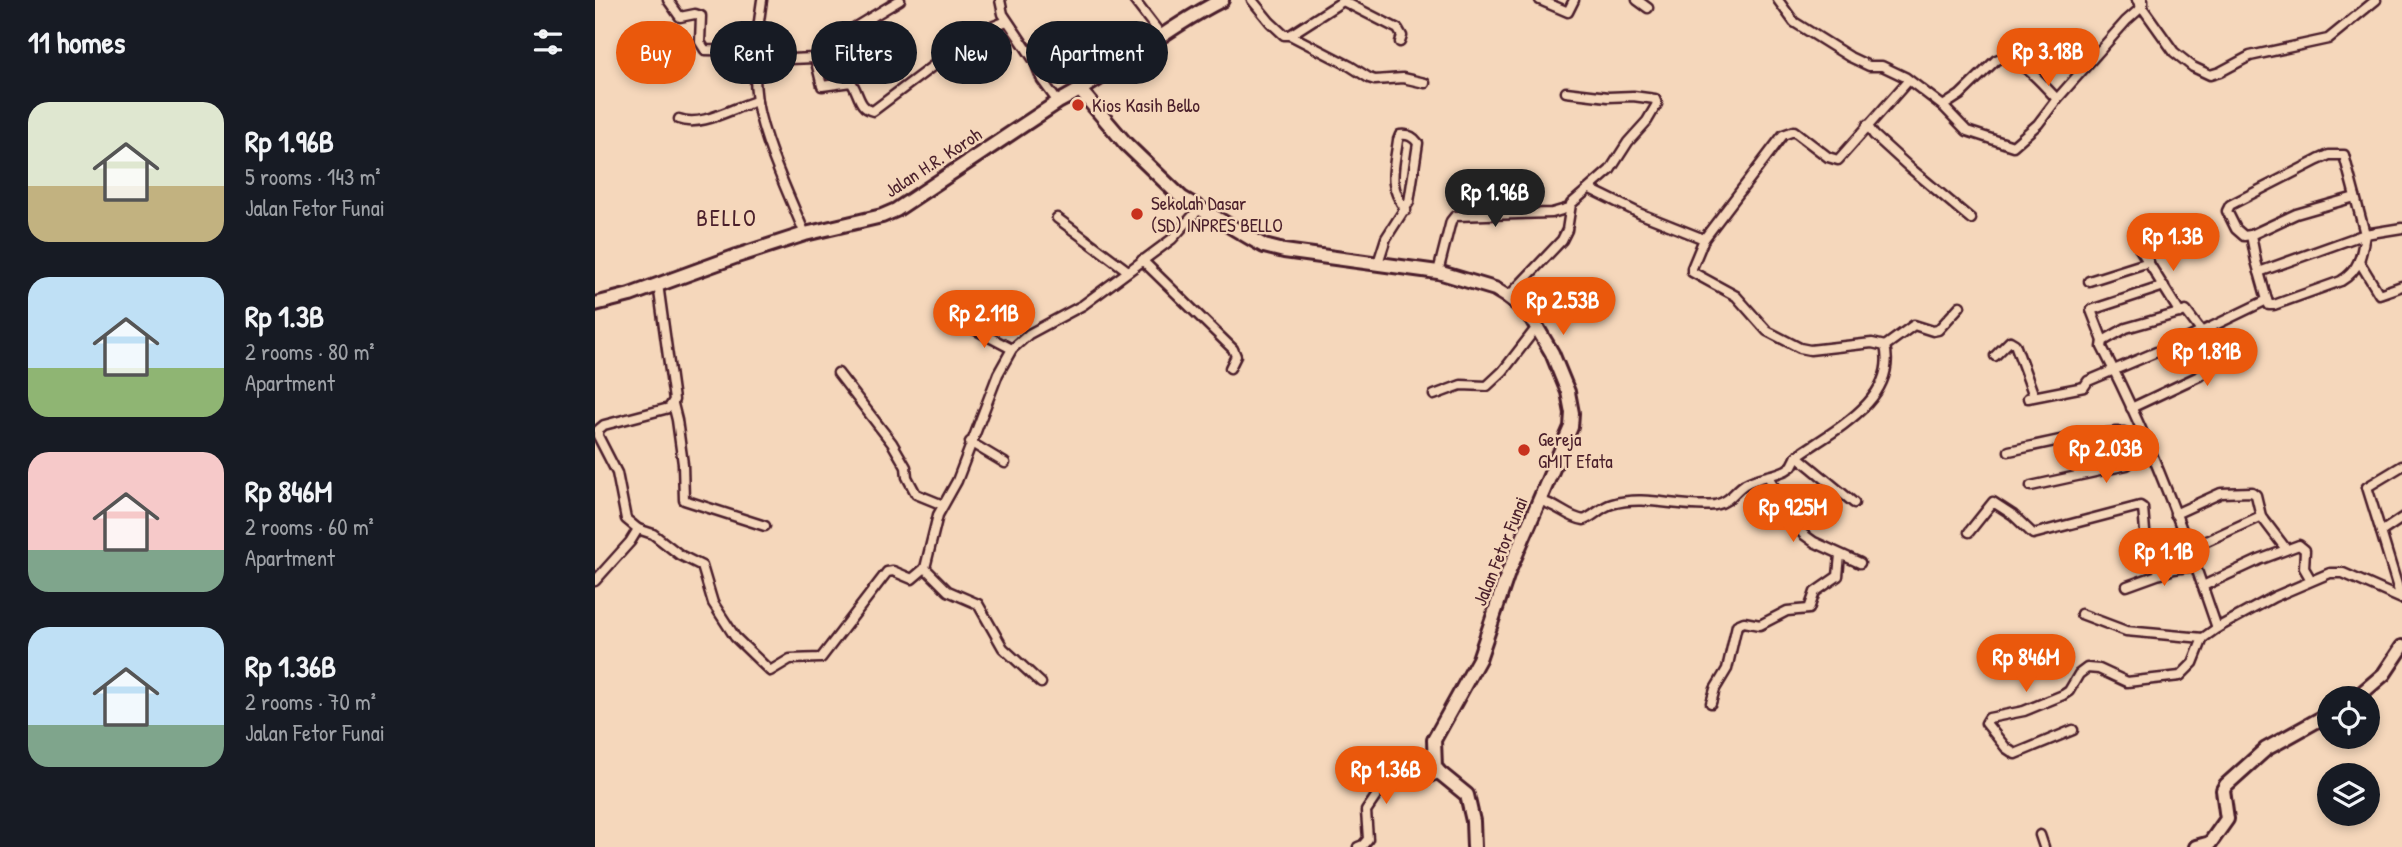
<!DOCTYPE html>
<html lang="en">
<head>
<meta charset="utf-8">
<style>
	:root { --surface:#171b24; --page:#20242c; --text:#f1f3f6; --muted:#9ea1a6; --accent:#ea580c }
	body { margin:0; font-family:"Patrick Hand",sans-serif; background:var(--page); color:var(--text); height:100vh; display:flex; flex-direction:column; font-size:26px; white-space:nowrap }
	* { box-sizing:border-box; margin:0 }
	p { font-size:23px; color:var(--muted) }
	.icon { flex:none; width:38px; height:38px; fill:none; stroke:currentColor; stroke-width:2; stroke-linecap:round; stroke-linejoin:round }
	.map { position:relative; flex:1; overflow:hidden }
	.side { display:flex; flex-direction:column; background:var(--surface); width:595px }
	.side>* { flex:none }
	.guide { position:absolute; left:21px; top:21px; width:665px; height:63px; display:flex; gap:14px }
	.buttons { position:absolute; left:1722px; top:686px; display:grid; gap:14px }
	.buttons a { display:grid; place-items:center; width:63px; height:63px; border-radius:50%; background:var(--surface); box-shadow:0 4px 10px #0003; font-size:35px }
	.price { position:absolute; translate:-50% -60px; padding:0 16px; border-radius:24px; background:var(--accent); color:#fff; font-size:23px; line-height:46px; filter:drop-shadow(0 2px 4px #0008) }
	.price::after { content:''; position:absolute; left:50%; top:42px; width:21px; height:16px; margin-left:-10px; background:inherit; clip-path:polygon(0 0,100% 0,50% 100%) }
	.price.on { background:#222; color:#fff }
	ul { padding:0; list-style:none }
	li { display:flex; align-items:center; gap:21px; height:175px; padding:0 28px }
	li span { display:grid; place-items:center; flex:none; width:196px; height:140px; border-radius:21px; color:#555 }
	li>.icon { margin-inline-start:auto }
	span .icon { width:84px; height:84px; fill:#fffc; stroke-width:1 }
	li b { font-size:30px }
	h2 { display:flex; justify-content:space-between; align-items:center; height:84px; padding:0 28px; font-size:30px }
	.chip { padding:0 24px; border-radius:32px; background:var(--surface); box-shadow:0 4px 10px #0003; font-size:24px; line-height:63px }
	.chip.on { background:var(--accent); color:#fff }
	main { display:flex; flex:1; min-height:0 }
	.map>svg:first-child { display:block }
</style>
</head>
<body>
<main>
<section class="side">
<h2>11 homes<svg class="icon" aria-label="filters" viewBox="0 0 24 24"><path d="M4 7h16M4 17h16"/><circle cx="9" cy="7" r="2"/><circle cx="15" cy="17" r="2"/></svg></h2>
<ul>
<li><span style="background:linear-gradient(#dfe7d0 60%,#c2b280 0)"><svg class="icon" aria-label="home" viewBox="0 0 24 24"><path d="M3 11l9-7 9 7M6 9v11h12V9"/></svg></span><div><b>Rp 1.96B</b><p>5 rooms · 143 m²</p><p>Jalan Fetor Funai</p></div></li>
<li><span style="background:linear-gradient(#bfe0f5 65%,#8fb573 0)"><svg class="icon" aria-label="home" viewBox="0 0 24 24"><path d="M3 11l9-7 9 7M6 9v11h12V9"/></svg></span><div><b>Rp 1.3B</b><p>2 rooms · 80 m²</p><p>Apartment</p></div></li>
<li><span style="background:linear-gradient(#f6c9c9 70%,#7fa58c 0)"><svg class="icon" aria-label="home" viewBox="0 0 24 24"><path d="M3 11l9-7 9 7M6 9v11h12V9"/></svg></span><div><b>Rp 846M</b><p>2 rooms · 60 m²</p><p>Apartment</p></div></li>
<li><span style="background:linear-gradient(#bfe0f5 70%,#7fa58c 0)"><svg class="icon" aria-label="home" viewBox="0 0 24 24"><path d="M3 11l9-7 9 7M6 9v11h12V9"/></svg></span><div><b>Rp 1.36B</b><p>2 rooms · 70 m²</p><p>Jalan Fetor Funai</p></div></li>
</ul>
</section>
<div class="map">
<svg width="1807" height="847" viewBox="0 0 1807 847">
	<rect width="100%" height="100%" fill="#f5d7bb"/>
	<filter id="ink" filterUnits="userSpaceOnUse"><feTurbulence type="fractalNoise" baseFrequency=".0143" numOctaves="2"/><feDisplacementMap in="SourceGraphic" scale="14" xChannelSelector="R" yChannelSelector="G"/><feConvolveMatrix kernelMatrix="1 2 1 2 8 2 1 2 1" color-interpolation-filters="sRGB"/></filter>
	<g filter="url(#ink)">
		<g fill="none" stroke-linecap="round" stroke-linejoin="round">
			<g stroke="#4a1f2b" stroke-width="13">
				<g id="street">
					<polyline points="73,0 85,17 100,14 106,16 105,42 110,50 160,51 195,59 220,58 257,29 305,0"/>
					<path d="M 167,0 C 162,34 157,68 162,102 C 169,143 194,195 210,234"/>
					<polyline points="405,0 408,14 439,60 447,80 463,102"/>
					<polyline points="539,0 566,35"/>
					<polyline points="657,0 675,22 689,35 695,35 748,1 803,29 807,36 805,42"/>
					<polyline points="945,0 973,12 979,0"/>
					<polyline points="1042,0 1053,8"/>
					<polyline points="1183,0 1199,22 1255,57 1274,66 1287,66 1310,77 1348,106 1372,131 1418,146 1443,124 1462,99 1531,21 1548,6 1548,0"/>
					<polyline points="1542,0 1579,52 1598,67 1615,75 1625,72 1655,56 1733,39 1781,0"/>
					<polyline points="695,35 755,66 774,78 780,80 808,78 830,83"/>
					<path d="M 220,58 L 227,86 L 256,82 C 264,92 263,108 278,111 L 383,32 L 412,21"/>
					<path d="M 1348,106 L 1365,95 L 1401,60 L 1409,57 C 1431,63 1446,83 1462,99"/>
					<path d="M 84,119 C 107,128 138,107 162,101"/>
					<polyline points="1272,125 1279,135 1314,167 1376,219"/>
					<polyline points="995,189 1046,214 1109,239"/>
					<polyline points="462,218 533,271"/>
					<path d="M 1656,235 L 1649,236 L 1641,229 L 1632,211 L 1635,205 L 1723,160 L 1734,155 L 1749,155 L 1770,234 C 1767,253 1765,270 1746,281 L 1679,305 L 1674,305 L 1672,300"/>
					<polyline points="1545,249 1585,313"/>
					<polyline points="547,260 638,349 641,356 635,368"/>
					<polyline points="1764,261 1784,294 1807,286"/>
					<path d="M 783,263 L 791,238 L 814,202 L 823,143 C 818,136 813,134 805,135 L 803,140 C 799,170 792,185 811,210"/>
					<polyline points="843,272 856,221 860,216 957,213 974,208"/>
					<polyline points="1664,272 1770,234 1807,228"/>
					<polyline points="1494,281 1554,262"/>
					<polyline points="913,297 967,240 972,230 976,204 1015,170 1033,142 1052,121 1062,104 1060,99 1038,96 1013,97 971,92"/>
					<polyline points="375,327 417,349"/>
					<path d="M 1606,331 L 1591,311 L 1531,328 L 1508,341 L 1507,347 C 1553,435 1590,533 1622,628"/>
					<polyline points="1508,341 1496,310 1569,286"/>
					<polyline points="1290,346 1319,325 1338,331 1343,330 1365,306"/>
					<polyline points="1400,356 1415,341 1420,344 1439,396"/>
					<polyline points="243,373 297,443 311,467 312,477 321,494 348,505"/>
					<polyline points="839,395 866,385 892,386 908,371 942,327"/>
					<polyline points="1433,398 1489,387 1493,381 1585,342 1672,300 1661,261 1656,235 1701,214 1760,197"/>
					<polyline points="78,404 82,420 88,464 89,500 170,526"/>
					<polyline points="1536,408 1604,376 1613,370 1585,342"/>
					<polyline points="375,442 410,463"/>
					<polyline points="1414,451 1474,438 1521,432 1529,432 1545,440"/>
					<polyline points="1202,456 1259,503"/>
					<polyline points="1174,478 1208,534 1219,542 1265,563"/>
					<polyline points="1436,486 1532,465 1537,461 1546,437"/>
					<path d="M 945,501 C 962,504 973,518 989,520 C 999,516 1006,507 1017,504 C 1051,494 1086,509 1120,505 C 1135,502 1139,491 1150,484 C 1162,477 1179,476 1191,470 L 1197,466 L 1202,456 C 1237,431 1303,400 1290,346 L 1277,343 L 1215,350 L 1205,348 L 1172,331 L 1141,296 L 1097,272 L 1097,268 L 1109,239 L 1188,135 L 1199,131 L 1233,157 L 1243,160 L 1313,81"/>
					<polyline points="1580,514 1626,493 1657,492 1661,495 1666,516 1691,549"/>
					<polyline points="43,529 58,534 85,555 107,566 118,603 140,637 175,671 195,659 226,658 292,572 298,571 317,579 330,568"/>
					<polyline points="1374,532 1398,502 1418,515 1438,534 1545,506 1548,508 1552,554 1566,574"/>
					<polyline points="1786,532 1772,487 1807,466"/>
					<polyline points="1594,549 1666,516"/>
					<polyline points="0,581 35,542 43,529 31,519 22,473 3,436 3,430 9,425 74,408 79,400 63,284"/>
					<polyline points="1532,586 1579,569 1600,566"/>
					<polyline points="1608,586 1664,560 1704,545 1710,550 1709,568 1716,580"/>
					<polyline points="1806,598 1786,532 1807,518"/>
					<polyline points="1486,614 1531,631 1608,638"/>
					<polyline points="446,683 408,648 383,604 353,591 330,568 343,515 362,481 403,374 417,349 434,334 488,305 577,239 604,209"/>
					<polyline points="1116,703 1120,689 1132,669 1142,625 1149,622 1165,625 1192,611 1214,609 1220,592 1243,576 1245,555"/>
					<polyline points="1478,730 1420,754 1411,748 1391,723 1394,718 1429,711 1468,695 1474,691 1484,674 1492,668 1504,669 1532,682 1585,676 1598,663 1608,638 1622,628 1679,597 1735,573 1748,573 1807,599"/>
					<polyline points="1445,835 1449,847"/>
					<polyline points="763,847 768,845 773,839 771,811 790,783 804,779 829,780 845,773"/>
				</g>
			</g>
			<g stroke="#4a1f2b" stroke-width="18">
				<g id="secondary">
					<polyline points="485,90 531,144 587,198 669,246 689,251 843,272 900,289 913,297 925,306 937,319 957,353 973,392 977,413 976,427 913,573 884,659 839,740 840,767 845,773 872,795 878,821 879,847"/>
					<path d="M 0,304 L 35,295 L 142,256 L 210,234 L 287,216 L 301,210 L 463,102 C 520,73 569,29 627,0"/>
					<polyline points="1761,698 1789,674 1807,647"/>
					<polyline points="1601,847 1615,843 1632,819 1628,790 1631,785 1671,749 1734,714"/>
				</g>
			</g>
			<use href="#street" stroke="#f5d7bb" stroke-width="8"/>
			<use href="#secondary" stroke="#f5d7bb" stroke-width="12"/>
		</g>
	</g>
	<g fill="#c8321e" stroke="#f5d7bb" stroke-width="2.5">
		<circle cx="483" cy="105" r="7"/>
		<circle cx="542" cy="214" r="7"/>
		<circle cx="929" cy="450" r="7"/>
	</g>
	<g text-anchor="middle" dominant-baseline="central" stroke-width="5" stroke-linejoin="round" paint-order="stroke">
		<g font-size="19" fill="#4a1f2b" stroke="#f5d7bb" text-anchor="start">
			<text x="497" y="105">Kios Kasih Bello</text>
			<text x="556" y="203">Sekolah Dasar<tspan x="556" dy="22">(SD) INPRES BELLO</tspan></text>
			<text x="943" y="439">Gereja<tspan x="943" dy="22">GMIT Efata</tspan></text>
		</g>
		<g font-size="19" fill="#4a1f2b" stroke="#f5d7bb">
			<text transform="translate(338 162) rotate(-33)">Jalan H.R. Koroh</text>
			<text transform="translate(905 551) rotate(-68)">Jalan Fetor Funai</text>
		</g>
		<g font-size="23" letter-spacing="2" fill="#4a1f2b" stroke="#f5d7bb">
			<text x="132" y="217">BELLO</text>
		</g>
	</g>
</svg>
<div class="buttons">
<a><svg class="icon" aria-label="locate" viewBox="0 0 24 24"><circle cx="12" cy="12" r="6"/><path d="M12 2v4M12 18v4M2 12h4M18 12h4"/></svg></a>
<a><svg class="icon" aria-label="layers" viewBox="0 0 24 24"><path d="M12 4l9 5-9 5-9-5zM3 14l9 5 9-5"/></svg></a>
</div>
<b class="price" style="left:1453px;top:88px">Rp 3.18B</b>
<b class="price on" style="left:900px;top:229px">Rp 1.96B</b>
<b class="price" style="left:1578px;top:273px">Rp 1.3B</b>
<b class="price" style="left:968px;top:337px">Rp 2.53B</b>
<b class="price" style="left:389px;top:350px">Rp 2.11B</b>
<b class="price" style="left:1612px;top:388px">Rp 1.81B</b>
<b class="price" style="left:1511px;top:485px">Rp 2.03B</b>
<b class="price" style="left:1198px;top:544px">Rp 925M</b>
<b class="price" style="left:1569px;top:588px">Rp 1.1B</b>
<b class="price" style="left:1431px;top:694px">Rp 846M</b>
<b class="price" style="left:791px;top:806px">Rp 1.36B</b>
<div class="guide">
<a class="chip on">Buy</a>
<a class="chip">Rent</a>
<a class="chip">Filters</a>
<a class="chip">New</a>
<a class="chip">Apartment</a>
</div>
</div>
</main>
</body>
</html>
